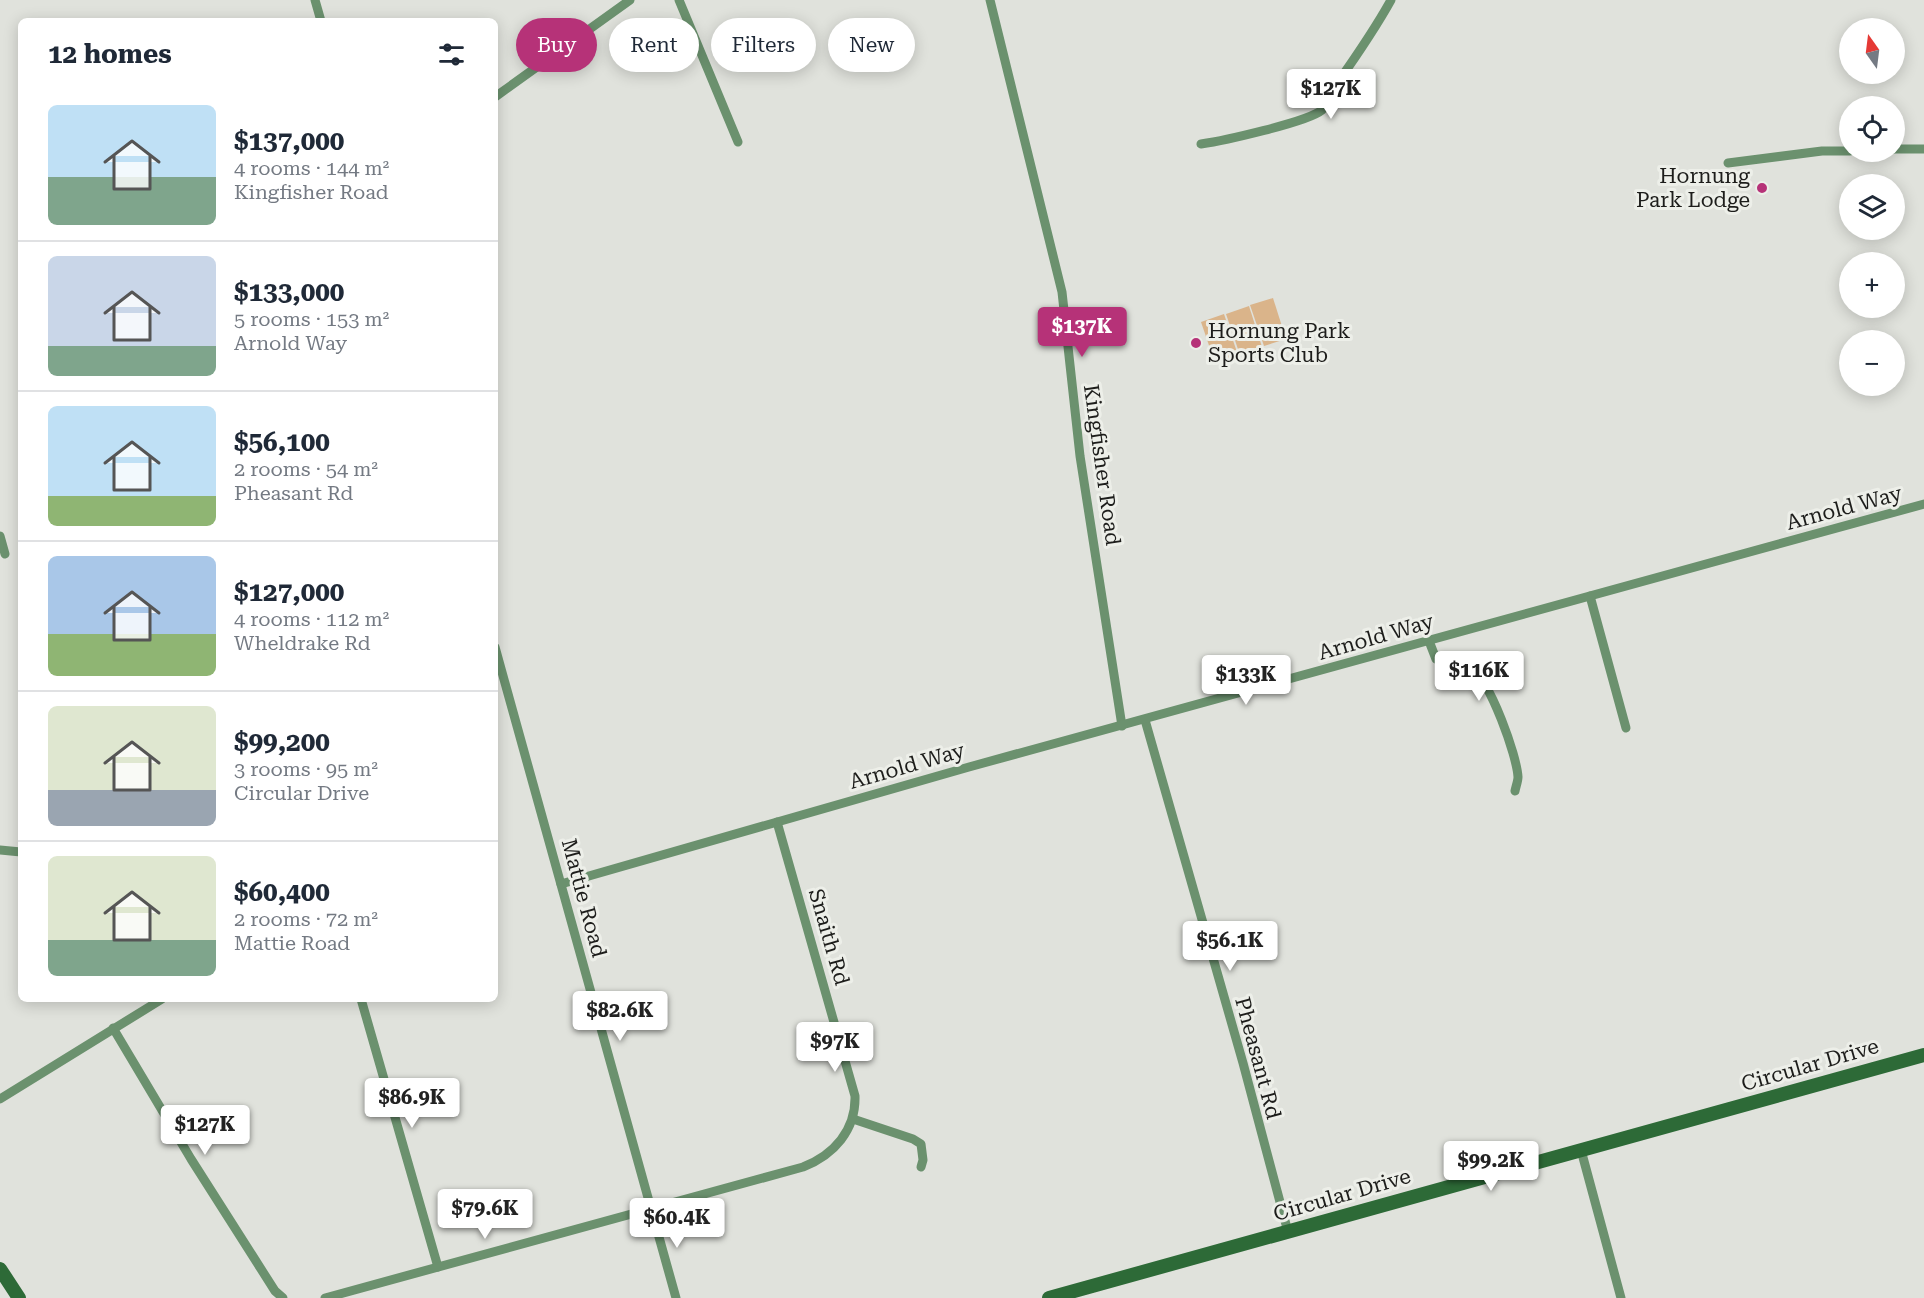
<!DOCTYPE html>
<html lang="en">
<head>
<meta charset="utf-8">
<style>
	:root { --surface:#fff; --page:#f2f2f3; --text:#1f2937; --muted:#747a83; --line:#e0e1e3; --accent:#b63278 }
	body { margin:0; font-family:"Roboto Serif",serif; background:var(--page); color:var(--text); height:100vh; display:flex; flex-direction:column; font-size:22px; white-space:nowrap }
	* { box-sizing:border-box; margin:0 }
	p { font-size:20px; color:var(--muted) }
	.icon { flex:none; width:33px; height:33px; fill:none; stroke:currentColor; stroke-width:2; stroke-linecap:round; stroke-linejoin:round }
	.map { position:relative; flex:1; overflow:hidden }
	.panel { position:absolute; left:18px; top:18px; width:480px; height:984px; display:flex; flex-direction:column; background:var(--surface); border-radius:9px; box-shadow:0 3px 15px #0003 }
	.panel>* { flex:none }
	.hud { position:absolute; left:516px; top:18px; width:570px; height:54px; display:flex; gap:12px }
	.needle { width:39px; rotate:346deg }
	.controls { position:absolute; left:1839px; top:18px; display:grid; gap:12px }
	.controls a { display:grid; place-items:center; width:66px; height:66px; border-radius:50%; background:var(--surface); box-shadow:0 3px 15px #0003; font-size:30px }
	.price { position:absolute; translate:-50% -51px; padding:0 14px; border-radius:6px; background:#fff; color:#222; font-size:20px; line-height:39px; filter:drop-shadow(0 2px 3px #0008) }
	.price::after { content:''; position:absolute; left:50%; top:36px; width:18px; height:14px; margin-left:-9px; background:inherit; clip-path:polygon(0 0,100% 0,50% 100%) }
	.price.selected { background:var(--accent); color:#fff }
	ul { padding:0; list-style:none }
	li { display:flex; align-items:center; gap:18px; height:150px; padding:0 30px }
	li+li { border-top:2px solid var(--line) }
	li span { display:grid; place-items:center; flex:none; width:168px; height:120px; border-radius:9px; color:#555 }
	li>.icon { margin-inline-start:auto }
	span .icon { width:72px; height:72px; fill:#fffc; stroke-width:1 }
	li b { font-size:26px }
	h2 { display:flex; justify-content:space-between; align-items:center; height:72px; padding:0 30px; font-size:26px }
	.pill { padding:0 21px; border-radius:27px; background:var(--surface); box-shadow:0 3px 15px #0003; font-size:21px; line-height:54px }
	.pill.selected { background:var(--accent); color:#fff }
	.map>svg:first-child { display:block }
</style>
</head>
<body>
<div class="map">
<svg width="1924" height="1298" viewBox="0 0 1924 1298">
	<rect width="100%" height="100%" fill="#e0e2dc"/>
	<g fill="#dab48a">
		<polygon points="1273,298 1286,339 1264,346 1250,305"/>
		<polygon points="1249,306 1262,347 1240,355 1226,314"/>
		<polygon points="1224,314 1238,355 1215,363 1201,322"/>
	</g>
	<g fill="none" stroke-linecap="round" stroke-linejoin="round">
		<g stroke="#6b916e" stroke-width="9">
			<polyline points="315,0 321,21"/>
			<polyline points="679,0 738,142"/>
			<polyline points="990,0 1062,292 1080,456 1122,726"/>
			<polyline points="495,97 630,0"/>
			<path d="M 1201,144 C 1222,141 1308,122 1322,110 C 1329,103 1332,91 1338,82 C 1357,55 1375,29 1391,0"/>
			<polyline points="1894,149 1924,149"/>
			<polyline points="1728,163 1822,151 1850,151"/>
			<polyline points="0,536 5,554"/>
			<polyline points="1590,596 1626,728"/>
			<path d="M 1429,641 L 1436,659 C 1448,664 1461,665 1472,670 C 1490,680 1517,756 1518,777 C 1518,781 1516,786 1515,791"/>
			<path d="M 495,647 C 557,863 615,1081 676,1298"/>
			<polyline points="1145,720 1243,1063 1288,1232"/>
			<polyline points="0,850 21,852"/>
			<polyline points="561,884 969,767 1924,504"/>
			<polyline points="361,999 438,1267"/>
			<polyline points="113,1028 191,1159 275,1291 283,1298"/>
			<polyline points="0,1099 162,999"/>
			<polyline points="853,1119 913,1139 921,1144 923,1160 921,1167"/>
			<polyline points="1581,1150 1621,1298"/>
			<path d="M 325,1298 L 803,1167 C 834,1155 856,1130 855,1096 L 777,822"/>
		</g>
		<g stroke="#2d6a37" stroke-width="14">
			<polyline points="0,1269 19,1298"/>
			<polyline points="1049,1298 1924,1055"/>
		</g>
	</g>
	<g fill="#b63278" stroke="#edefe9" stroke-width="2">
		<circle cx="1762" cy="188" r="6"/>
		<circle cx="1196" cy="343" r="6"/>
	</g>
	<g text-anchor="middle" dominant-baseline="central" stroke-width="6" stroke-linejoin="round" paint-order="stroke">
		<g font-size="21" fill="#1d1d1b" stroke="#edefe9" text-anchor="end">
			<text x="1750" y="176">Hornung<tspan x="1750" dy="24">Park Lodge</tspan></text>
			<text x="1208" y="331" text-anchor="start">Hornung Park<tspan x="1208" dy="24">Sports Club</tspan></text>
		</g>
		<g font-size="21" fill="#1d1d1b" stroke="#edefe9">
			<text transform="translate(1102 465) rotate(82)">Kingfisher Road</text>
			<text transform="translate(1844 508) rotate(-15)">Arnold Way</text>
			<text transform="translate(1376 637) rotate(-16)">Arnold Way</text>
			<text transform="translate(907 766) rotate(-16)">Arnold Way</text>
			<text transform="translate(584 898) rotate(75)">Mattie Road</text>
			<text transform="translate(829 937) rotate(74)">Snaith Rd</text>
			<text transform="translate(1258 1058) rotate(75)">Pheasant Rd</text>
			<text transform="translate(1810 1065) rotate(-16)">Circular Drive</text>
			<text transform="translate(1342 1195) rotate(-16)">Circular Drive</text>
		</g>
	</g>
</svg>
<div class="controls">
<a><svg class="needle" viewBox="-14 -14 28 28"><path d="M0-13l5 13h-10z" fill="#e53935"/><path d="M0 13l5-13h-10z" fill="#747a83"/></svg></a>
<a><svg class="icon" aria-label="locate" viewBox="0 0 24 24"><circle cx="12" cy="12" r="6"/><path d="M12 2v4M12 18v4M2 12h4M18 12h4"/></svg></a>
<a><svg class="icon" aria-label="layers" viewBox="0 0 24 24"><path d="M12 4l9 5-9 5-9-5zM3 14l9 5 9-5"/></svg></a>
<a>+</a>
<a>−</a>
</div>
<b class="price" style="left:1331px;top:120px">$127K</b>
<b class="price selected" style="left:1082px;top:358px">$137K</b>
<b class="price" style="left:1479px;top:702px">$116K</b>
<b class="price" style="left:1246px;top:706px">$133K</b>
<b class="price" style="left:1230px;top:972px">$56.1K</b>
<b class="price" style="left:620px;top:1042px">$82.6K</b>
<b class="price" style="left:835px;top:1073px">$97K</b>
<b class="price" style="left:412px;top:1129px">$86.9K</b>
<b class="price" style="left:205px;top:1156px">$127K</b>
<b class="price" style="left:1491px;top:1192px">$99.2K</b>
<b class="price" style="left:485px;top:1240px">$79.6K</b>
<b class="price" style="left:677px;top:1249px">$60.4K</b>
<div class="hud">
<a class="pill selected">Buy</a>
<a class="pill">Rent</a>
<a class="pill">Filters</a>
<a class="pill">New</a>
</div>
<section class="panel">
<h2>12 homes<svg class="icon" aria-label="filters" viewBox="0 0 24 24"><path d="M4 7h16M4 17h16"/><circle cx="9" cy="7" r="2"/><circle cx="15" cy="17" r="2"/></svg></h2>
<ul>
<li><span style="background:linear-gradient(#bfe0f5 60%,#7fa58c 0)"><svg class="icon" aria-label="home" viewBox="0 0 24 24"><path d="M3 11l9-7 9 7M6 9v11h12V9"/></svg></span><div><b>$137,000</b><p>4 rooms · 144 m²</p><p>Kingfisher Road</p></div></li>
<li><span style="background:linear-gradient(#c9d6e8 75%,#7fa58c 0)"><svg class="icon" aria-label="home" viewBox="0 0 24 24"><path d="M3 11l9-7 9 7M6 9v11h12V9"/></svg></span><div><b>$133,000</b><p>5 rooms · 153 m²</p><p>Arnold Way</p></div></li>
<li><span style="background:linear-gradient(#bfe0f5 75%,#8fb573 0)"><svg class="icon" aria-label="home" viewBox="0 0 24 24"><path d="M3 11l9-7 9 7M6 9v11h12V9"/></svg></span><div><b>$56,100</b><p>2 rooms · 54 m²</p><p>Pheasant Rd</p></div></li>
<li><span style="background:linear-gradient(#a9c7e8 65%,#8fb573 0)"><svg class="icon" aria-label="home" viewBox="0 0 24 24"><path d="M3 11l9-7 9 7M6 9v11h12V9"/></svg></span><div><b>$127,000</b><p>4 rooms · 112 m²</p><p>Wheldrake Rd</p></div></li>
<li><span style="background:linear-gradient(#dfe7d0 70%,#9aa5b1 0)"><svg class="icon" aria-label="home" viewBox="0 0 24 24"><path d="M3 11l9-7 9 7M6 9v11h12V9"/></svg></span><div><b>$99,200</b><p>3 rooms · 95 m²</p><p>Circular Drive</p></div></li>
<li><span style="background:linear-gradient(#dfe7d0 70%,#7fa58c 0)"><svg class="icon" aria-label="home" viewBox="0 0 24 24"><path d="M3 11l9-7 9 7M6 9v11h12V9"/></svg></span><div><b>$60,400</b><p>2 rooms · 72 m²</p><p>Mattie Road</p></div></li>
</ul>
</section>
</div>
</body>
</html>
